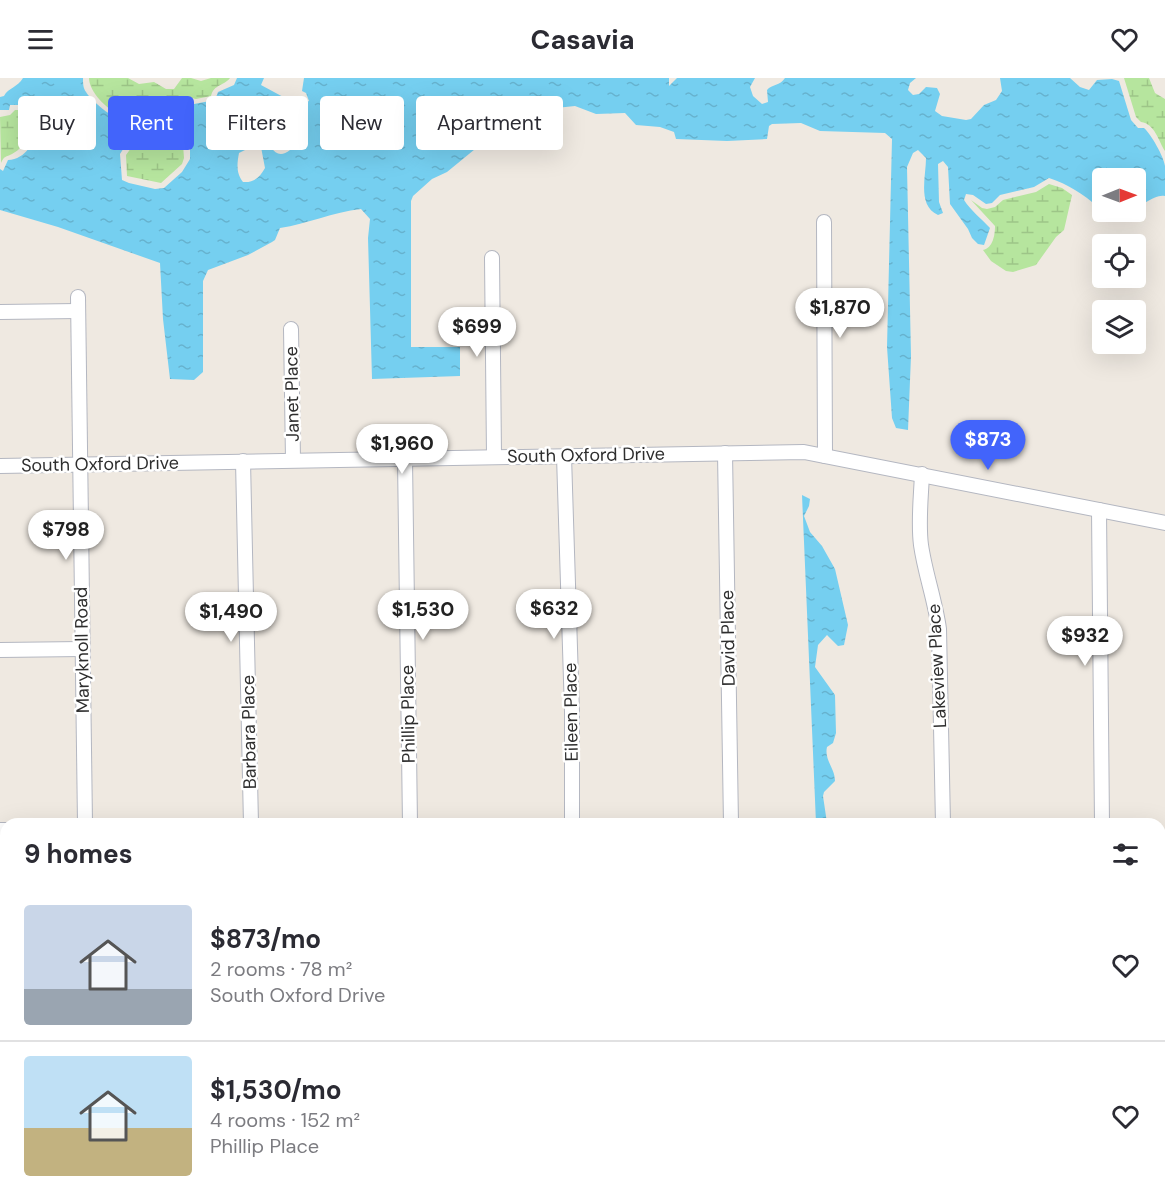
<!DOCTYPE html>
<html lang="en">
<head>
<meta charset="utf-8">
<style>
	:root { --surface:#fff; --page:#f2f2f3; --text:#2b2b33; --muted:#7c7c81; --line:#e1e1e2; --accent:#4264fb }
	body { margin:0; font-family:"DM Sans",sans-serif; background:var(--page); color:var(--text); height:100vh; display:flex; flex-direction:column; font-size:22px; white-space:nowrap }
	* { box-sizing:border-box; margin:0 }
	p { font-size:20px; color:var(--muted) }
	.icon { flex:none; width:33px; height:33px; fill:none; stroke:currentColor; stroke-width:2; stroke-linecap:round; stroke-linejoin:round }
	.map { position:relative; flex:1; overflow:hidden }
	.panel { position:absolute; left:0px; top:740px; width:1166px; height:386px; display:flex; flex-direction:column; background:var(--surface); border-radius:18px 18px 0 0; box-shadow:0 6px 24px #0002 }
	.panel>* { flex:none }
	.top-card { position:absolute; left:18px; top:18px; width:600px; height:54px; display:flex; gap:12px }
	.needle { width:39px; rotate:89deg }
	.controls { position:absolute; left:1092px; top:90px; display:grid; gap:12px }
	.controls a { display:grid; place-items:center; width:54px; height:54px; border-radius:6px; background:var(--surface); box-shadow:0 6px 24px #0002; font-size:30px }
	.price { position:absolute; translate:-50% -51px; padding:0 14px; border-radius:21px; background:#fff; color:#222; font-size:20px; line-height:39px; filter:drop-shadow(0 2px 3px #0008) }
	.price::after { content:''; position:absolute; left:50%; top:36px; width:18px; height:14px; margin-left:-9px; background:inherit; clip-path:polygon(0 0,100% 0,50% 100%) }
	.price.selected { background:var(--accent); color:#fff }
	ul { padding:0; list-style:none }
	li { display:flex; align-items:center; gap:18px; height:150px; padding:0 24px }
	li+li { border-top:2px solid var(--line) }
	li span { display:grid; place-items:center; flex:none; width:168px; height:120px; border-radius:6px; color:#555 }
	li>.icon { margin-inline-start:auto }
	span .icon { width:72px; height:72px; fill:#fffc; stroke-width:1 }
	li b { font-size:26px }
	h2 { display:flex; justify-content:space-between; align-items:center; height:72px; padding:0 24px; font-size:26px }
	.chip { padding:0 21px; border-radius:6px; background:var(--surface); box-shadow:0 6px 24px #0002; font-size:21px; line-height:54px }
	.chip.selected { background:var(--accent); color:#fff }
	header { display:flex; justify-content:space-between; align-items:center; height:78px; padding:0 24px; background:var(--surface); font-size:27px; font-weight:700 }
	.map>svg:first-child { display:block }
</style>
</head>
<body>
<header><svg class="icon" aria-label="menu" viewBox="0 0 24 24"><path d="M4 6h16M4 12h16M4 18h16"/></svg>Casavia<svg class="icon" aria-label="heart" viewBox="0 0 24 24"><path d="M12 20l-8-8c-3-5 5-10 8-4 3-6 11-1 8 4z"/></svg></header>
<div class="map">
<svg width="1165" height="1124" viewBox="0 0 1165 1124">
	<defs>
		<pattern id="forest-firs" width="22" height="20" patternUnits="userSpaceOnUse" patternTransform="scale(1.5)"><rect width="22" height="20" fill="#b6e59e"/><path d="M5 1l3.5 6h-7zM16 11l3.5 6h-7z" fill="#9dc588"/></pattern>
		<pattern id="wetland-marsh" width="20" height="14" patternUnits="userSpaceOnUse" patternTransform="scale(1.5)"><rect width="20" height="14" fill="#b6e59e"/><path d="M1 5h8M5 5V1M11 12h8M15 12V8" fill="none" stroke="#9dc588"/></pattern>
		<pattern id="water-ripples" width="26" height="14" patternUnits="userSpaceOnUse" patternTransform="scale(1.5)"><rect width="26" height="14" fill="#75cff0"/><path d="M2 4q2-2 4 0t4 0M15 11q2-2 4 0t4 0" fill="none" stroke="#66b2ce"/></pattern>
	</defs>
	<rect width="100%" height="100%" fill="#efe9e1"/>
	<g fill="url(#forest-firs)">
		<polygon points="1160,943 1165,944 1165,1124 1107,1124 1113,1119 1160,1119"/>
		<polygon points="927,1119 1085,1119 1088,1124 932,1124"/>
	</g>
	<g fill="url(#wetland-marsh)">
		<path d="M 89,0 L 128,0 L 139,6 L 154,4 L 166,11 L 174,11 L 182,0 L 191,0 L 201,3 L 211,0 L 230,0 C 224,8 214,6 211,18 L 196,21 L 187,19 L 178,20 C 170,34 169,42 182,53 L 184,80 L 182,86 L 161,105 L 127,98 L 126,77 L 141,56 L 141,47 C 132,38 129,42 119,37 C 107,31 89,14 89,0 Z"/>
		<path d="M 1124,0 L 1149,0 L 1155,15 L 1165,21 L 1165,73 C 1158,62 1155,46 1141,44 L 1136,39 Z"/>
		<path d="M 15,32 L 26,32 C 34,48 28,68 12,76 C 6,79 4,78 1,85 L 0,39 L 10,37 Z"/>
		<path d="M 1049,106 L 1062,110 L 1072,117 L 1064,152 L 1056,159 L 1036,187 L 1013,194 L 1006,193 L 991,183 L 983,172 C 993,170 995,157 995,148 L 971,122 L 982,130 L 987,131 L 995,129 L 1003,122 L 1036,114 Z"/>
		<polygon points="169,1119 376,1119 347,1124 169,1124"/>
	</g>
	<g fill="url(#water-ripples)" fill-rule="evenodd">
		<path d="M 23,0 L 83,0 C 83,5 83,10 86,14 C 93,25 117,44 129,44 L 136,51 L 120,76 L 122,102 L 129,105 L 155,111 L 164,110 L 182,94 L 190,81 L 190,60 L 187,50 L 181,45 L 177,37 L 184,23 L 189,27 L 215,22 L 218,14 L 234,7 L 237,0 L 264,0 L 261,7 L 298,27 L 309,23 L 306,15 L 302,13 L 304,0 L 669,0 L 669,8 L 677,0 L 755,0 L 750,9 L 753,18 L 762,26 L 768,24 L 767,12 C 772,6 780,8 785,0 L 916,0 L 910,5 L 908,12 L 913,17 L 919,16 L 926,9 L 937,10 L 940,16 L 935,33 L 942,38 L 966,42 L 971,41 L 984,27 L 996,22 L 1002,13 L 1000,0 L 1070,0 L 1080,9 L 1089,12 L 1097,2 L 1112,1 L 1119,3 L 1131,42 L 1138,50 L 1144,50 C 1151,56 1164,79 1165,88 C 1165,97 1165,108 1165,118 C 1154,116 1146,127 1136,128 L 1136,100 L 1102,100 L 1102,129 L 1098,129 C 1083,116 1068,106 1049,100 L 1034,109 L 1000,117 L 992,125 L 986,126 L 973,117 L 966,116 L 964,122 C 971,133 981,140 990,150 L 984,167 L 978,166 L 972,160 L 968,151 L 950,126 L 948,89 L 943,83 L 938,86 L 939,124 L 943,135 L 938,137 C 917,127 926,99 926,80 L 918,72 L 913,75 L 907,89 L 911,278 L 908,352 L 896,350 L 892,340 L 887,269 L 892,61 L 885,55 L 820,53 L 801,45 L 772,46 L 769,48 L 767,61 L 727,63 L 676,61 L 674,54 L 660,49 L 636,47 L 625,35 L 596,36 L 575,28 L 556,30 L 537,25 L 513,40 L 503,51 L 480,67 L 447,94 L 432,101 L 413,118 L 411,123 L 411,269 L 460,269 L 460,298 L 372,301 L 368,160 L 370,141 L 361,131 C 333,134 307,146 280,150 L 275,162 L 272,164 L 248,177 L 208,192 L 203,203 L 203,294 L 194,302 L 170,301 L 163,241 L 160,185 L 58,149 L 0,132 L 0,91 L 3,93 L 8,82 C 34,81 42,45 30,27 L 10,27 L 9,32 L 0,32 L 0,19 L 4,18 C 8,10 18,9 23,0 ZM 282,37 L 291,43 L 285,55 L 292,59 L 290,72 C 273,86 263,59 271,45 C 272,43 275,40 277,38 ZM 255,67 L 261,69 L 265,90 C 260,99 254,105 243,104 C 236,95 237,86 239,75 Z"/>
		<path d="M 802,417 L 810,421 L 809,428 L 804,438 L 810,454 L 822,468 L 835,491 L 848,547 L 844,567 L 838,568 L 827,557 L 818,567 L 815,589 L 835,617 L 836,655 L 833,665 L 827,669 C 824,682 835,690 835,703 L 824,714 L 823,718 L 827,745 L 816,745 Z"/>
		<polygon points="385,1119 482,1119 482,1124 379,1124"/>
	</g>
	<g fill="none" stroke-linecap="round" stroke-linejoin="round">
		<g stroke="#b4b7c1" stroke-width="16">
			<g id="street">
				<polyline points="824,144 825,378"/>
				<polyline points="492,180 494,378"/>
				<polyline points="78,219 85,746"/>
				<polyline points="0,234 78,233"/>
				<polyline points="291,251 293,382"/>
				<polyline points="725,375 731,746"/>
				<polyline points="564,378 572,634 572,746"/>
				<polyline points="405,382 410,746"/>
				<polyline points="243,383 251,746"/>
				<polyline points="0,388 804,374 1165,445"/>
				<path d="M 922,396 C 921,420 918,444 921,467 C 925,495 935,522 939,551 L 943,746"/>
				<polyline points="1099,432 1102,746"/>
				<polyline points="0,572 82,571"/>
				<polyline points="0,752 6,752"/>
				<polyline points="91,1119 91,1124"/>
				<polyline points="833,1119 833,1124"/>
				<polyline points="571,1124 572,1119"/>
			</g>
		</g>
		<use href="#street" stroke="#fff" stroke-width="14"/>
	</g>
	<g text-anchor="middle" dominant-baseline="central" stroke-width="5" stroke-linejoin="round" paint-order="stroke">
		<g font-size="18" fill="#2e2e2e" stroke="#fff">
			<text transform="translate(292 316) rotate(-91)">Janet Place</text>
			<text transform="translate(586 377) rotate(-1)">South Oxford Drive</text>
			<text transform="translate(100 386) rotate(-1)">South Oxford Drive</text>
			<text transform="translate(728 560) rotate(-91)">David Place</text>
			<text transform="translate(82 572) rotate(-91)">Maryknoll Road</text>
			<text transform="translate(937 588) rotate(-93)">Lakeview Place</text>
			<text transform="translate(571 634) rotate(-91)">Eileen Place</text>
			<text transform="translate(408 636) rotate(-91)">Phillip Place</text>
			<text transform="translate(249 654) rotate(-91)">Barbara Place</text>
		</g>
	</g>
</svg>
<div class="controls">
<a><svg class="needle" viewBox="-14 -14 28 28"><path d="M0-13l5 13h-10z" fill="#e53935"/><path d="M0 13l5-13h-10z" fill="#7c7c81"/></svg></a>
<a><svg class="icon" aria-label="locate" viewBox="0 0 24 24"><circle cx="12" cy="12" r="6"/><path d="M12 2v4M12 18v4M2 12h4M18 12h4"/></svg></a>
<a><svg class="icon" aria-label="layers" viewBox="0 0 24 24"><path d="M12 4l9 5-9 5-9-5zM3 14l9 5 9-5"/></svg></a>
</div>
<b class="price" style="left:840px;top:261px">$1,870</b>
<b class="price" style="left:477px;top:280px">$699</b>
<b class="price selected" style="left:988px;top:393px">$873</b>
<b class="price" style="left:402px;top:397px">$1,960</b>
<b class="price" style="left:66px;top:483px">$798</b>
<b class="price" style="left:554px;top:562px">$632</b>
<b class="price" style="left:423px;top:563px">$1,530</b>
<b class="price" style="left:231px;top:565px">$1,490</b>
<b class="price" style="left:1085px;top:589px">$932</b>
<div class="top-card">
<a class="chip">Buy</a>
<a class="chip selected">Rent</a>
<a class="chip">Filters</a>
<a class="chip">New</a>
<a class="chip">Apartment</a>
</div>
<section class="panel">
<h2>9 homes<svg class="icon" aria-label="filters" viewBox="0 0 24 24"><path d="M4 7h16M4 17h16"/><circle cx="9" cy="7" r="2"/><circle cx="15" cy="17" r="2"/></svg></h2>
<ul>
<li><span style="background:linear-gradient(#c9d6e8 70%,#9aa5b1 0)"><svg class="icon" aria-label="home" viewBox="0 0 24 24"><path d="M3 11l9-7 9 7M6 9v11h12V9"/></svg></span><div><b>$873/mo</b><p>2 rooms · 78 m²</p><p>South Oxford Drive</p></div><svg class="icon" aria-label="heart" viewBox="0 0 24 24"><path d="M12 20l-8-8c-3-5 5-10 8-4 3-6 11-1 8 4z"/></svg></li>
<li><span style="background:linear-gradient(#bfe0f5 60%,#c2b280 0)"><svg class="icon" aria-label="home" viewBox="0 0 24 24"><path d="M3 11l9-7 9 7M6 9v11h12V9"/></svg></span><div><b>$1,530/mo</b><p>4 rooms · 152 m²</p><p>Phillip Place</p></div><svg class="icon" aria-label="heart" viewBox="0 0 24 24"><path d="M12 20l-8-8c-3-5 5-10 8-4 3-6 11-1 8 4z"/></svg></li>
</ul>
</section>
</div>
</body>
</html>
